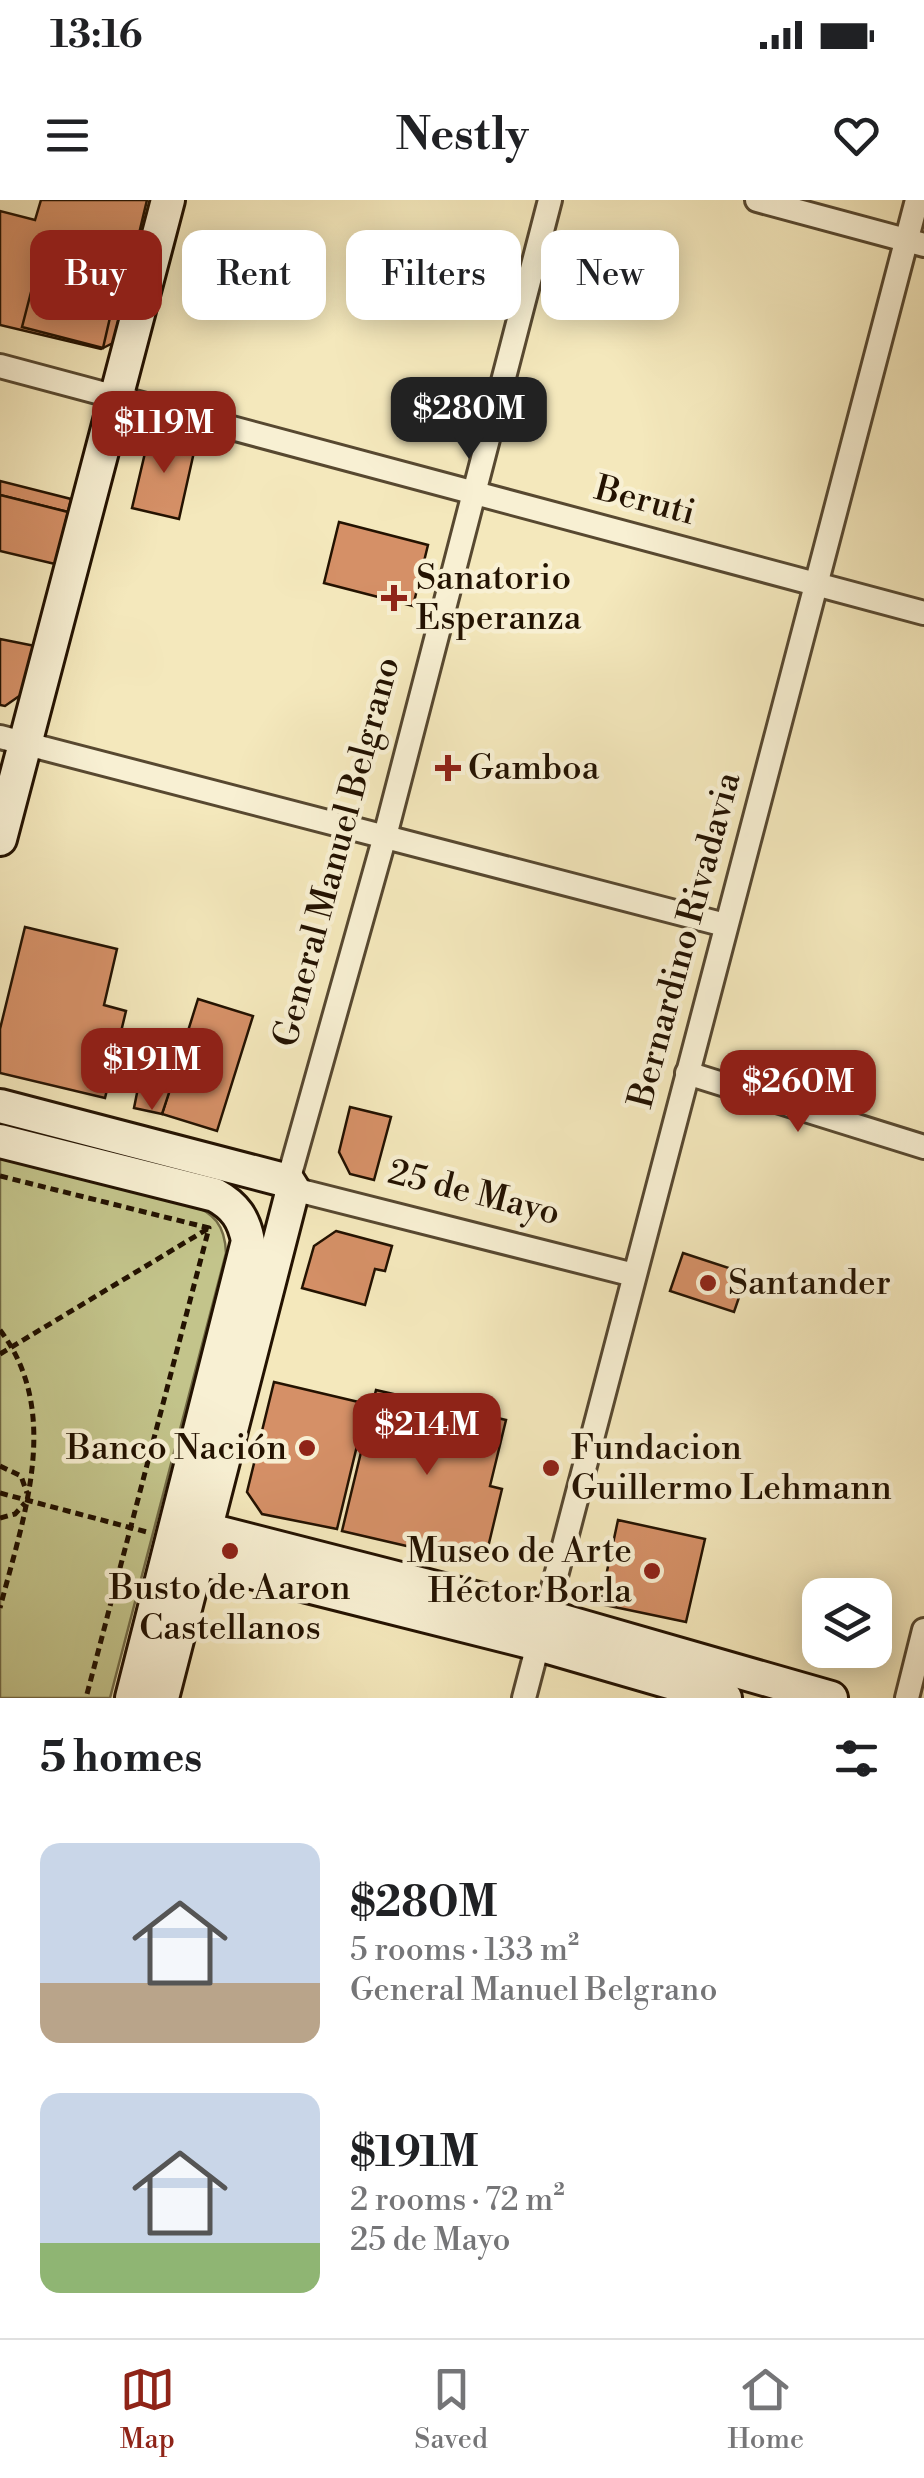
<!DOCTYPE html>
<html lang="en">
<head>
<meta charset="utf-8">
<style>
	:root { --surface:#fff; --page:#f2f2f2; --text:#202124; --muted:#757577; --line:#e0e0e0; --accent:#8f2418 }
	body { margin:0; font-family:"Libre Bodoni",serif; background:var(--page); color:var(--text); height:100vh; display:flex; flex-direction:column; font-size:38px; white-space:nowrap }
	* { box-sizing:border-box; margin:0 }
	p { font-size:32px; color:var(--muted) }
	.icon { flex:none; width:55px; height:55px; fill:none; stroke:currentColor; stroke-width:2; stroke-linecap:round; stroke-linejoin:round }
	.map { position:relative; height:1498px; overflow:hidden }
	.side { display:flex; flex-direction:column; background:var(--surface); flex:1 }
	.side>* { flex:none }
	.hud { position:absolute; left:30px; top:30px; width:865px; height:90px; display:flex; gap:20px }
	.tools { position:absolute; left:802px; top:1378px; display:grid; gap:20px }
	.tools a { display:grid; place-items:center; width:90px; height:90px; border-radius:20px; background:var(--surface); box-shadow:0 5px 25px #0003; font-size:50px }
	.price { position:absolute; translate:-50% -85px; padding:0 22px; border-radius:20px; background:var(--accent); color:#fff; font-size:32px; line-height:65px; filter:drop-shadow(0 2px 5px #0008) }
	.price::after { content:''; position:absolute; left:50%; top:60px; width:30px; height:22px; margin-left:-15px; background:inherit; clip-path:polygon(0 0,100% 0,50% 100%) }
	.price.current { background:#222; color:#fff }
	ul { padding:0; list-style:none }
	li { display:flex; align-items:center; gap:30px; height:250px; padding:0 40px }
	li span { display:grid; place-items:center; flex:none; width:280px; height:200px; border-radius:20px; color:#555 }
	li>.icon { margin-inline-start:auto }
	span .icon { width:120px; height:120px; fill:#fffc; stroke-width:1 }
	li b { font-size:42px }
	h2 { display:flex; justify-content:space-between; align-items:center; height:120px; padding:0 40px; font-size:42px }
	.tag { padding:0 35px; border-radius:20px; background:var(--surface); box-shadow:0 5px 25px #0003; font-size:35px; line-height:90px }
	.tag.current { background:var(--accent); color:#fff }
	.status { display:flex; justify-content:space-between; align-items:center; height:70px; padding:0 50px; background:var(--surface); direction:ltr }
	.status svg { height:28px; fill:currentColor }
	header { display:flex; justify-content:space-between; align-items:center; height:130px; padding:0 40px; background:var(--surface); font-size:45px; font-weight:800 }
	.dock { display:flex; justify-content:space-around; align-items:center; height:140px; border-top:2px solid var(--line); background:var(--surface); font-size:28px; color:var(--muted) }
	.dock a { display:grid; justify-items:center; gap:5px }
	.dock .current { color:var(--accent) }
	.map>svg:first-child { display:block }
</style>
</head>
<body>
<div class="status"><b>13:16</b><svg viewBox="0 0 49 12"><path d="M0 12V9h3v3zM5 12V6h3v6zM10 12V3h3v9zM15 12V0h3v12zM26 1h20v11H26zM47 4h2v5h-2z"/></svg></div>
<header><svg class="icon" aria-label="menu" viewBox="0 0 24 24"><path d="M4 6h16M4 12h16M4 18h16"/></svg>Nestly<svg class="icon" aria-label="heart" viewBox="0 0 24 24"><path d="M12 20l-8-8c-3-5 5-10 8-4 3-6 11-1 8 4z"/></svg></header>
<div class="map">
<svg width="924" height="1498" viewBox="0 0 924 1498">
	<rect width="100%" height="100%" fill="#f4e8bc"/>
	<filter id="stains"><feTurbulence type="fractalNoise" baseFrequency=".002" numOctaves="4"/><feColorMatrix values="0 0 0 0 .2 0 0 0 0 .09 0 0 0 0 .02 0 0 0 .5 -.17"/></filter>
	<radialGradient id="worn" r=".72"><stop offset=".6" stop-color="#630" stop-opacity="0"/><stop offset="1" stop-color="#630" stop-opacity=".3"/></radialGradient>
	<path fill="#c3c48b" stroke="#736b46" stroke-width="2.5" d="M 0,955 L 189,1003 C 214,1013 225,1025 226,1053 L 110,1498 L 0,1498 Z"/>
	<g fill="#d59067" stroke="#231201" stroke-width="2.5">
		<polygon points="41,0 147,0 113,143 101,149 0,125 0,11 35,20"/>
		<polygon points="37,69 117,87 103,148 22,127"/>
		<polygon points="156,233 196,243 179,319 132,308 149,236"/>
		<polygon points="0,281 71,299 68,312 0,295"/>
		<polygon points="0,295 68,312 55,364 0,351"/>
		<polygon points="339,322 428,345 413,406 324,383"/>
		<polygon points="0,439 35,446 25,492 5,506 0,505"/>
		<polygon points="25,727 117,749 104,805 126,811 105,898 0,873 0,829"/>
		<polygon points="198,799 253,816 217,931 162,914"/>
		<polygon points="139,883 170,890 162,914 134,908"/>
		<polygon points="350,907 391,917 374,980 350,974 339,952"/>
		<polygon points="336,1031 392,1046 385,1071 375,1069 365,1105 302,1088 314,1046"/>
		<polygon points="683,1053 747,1074 734,1112 670,1091"/>
		<polygon points="274,1182 367,1204 337,1329 262,1314 247,1292"/>
		<polygon points="376,1190 506,1220 490,1286 502,1289 484,1364 342,1331"/>
		<polygon points="618,1320 705,1339 686,1422 600,1404"/>
	</g>
	<g fill="none" stroke-linecap="round" stroke-linejoin="round">
		<g stroke="#574830" stroke-width="28">
			<g id="minor">
				<polyline points="757,0 924,45"/>
				<polyline points="0,166 924,413"/>
				<polyline points="0,537 725,725"/>
				<polyline points="687,873 924,947"/>
				<polyline points="288,981 385,636 550,0"/>
				<polyline points="293,989 634,1075"/>
				<polyline points="524,1498 917,0"/>
				<polyline points="907,1498 924,1430"/>
			</g>
		</g>
		<g stroke="#231201" stroke-width="38">
			<g id="secondary">
				<polyline points="0,639 168,0"/>
				<polyline points="0,906 288,981 293,989 162,1498"/>
				<path d="M 0,941 L 215,995 C 235,1006 244,1019 248,1041 L 132,1498"/>
				<polyline points="189,1325 545,1416 831,1498"/>
				<polyline points="180,1354 538,1444 725,1498"/>
			</g>
		</g>
		<g stroke="#231201" stroke-width="5" stroke-dasharray="8 5" stroke-linecap="butt">
			<polyline points="0,976 209,1028 86,1498"/>
			<path d="M 0,1130 C 63,1213 23,1318 0,1408"/>
			<polyline points="0,1154 209,1028"/>
			<polyline points="0,1266 21,1276 27,1293"/>
			<polyline points="0,1293 147,1332"/>
			<polyline points="0,1318 15,1314 25,1303"/>
		</g>
		<use href="#minor" stroke="#f8f0d3" stroke-width="22"/>
		<use href="#secondary" stroke="#f8f0d3" stroke-width="32"/>
	</g>
	<g fill="#8f2418" stroke="#f8f0d3" stroke-width="4">
		<path d="M389 383h10v10h10v10h-10v10h-10v-10h-10v-10h10z"/>
		<path d="M443 553h10v10h10v10h-10v10h-10v-10h-10v-10h10z"/>
		<circle cx="708" cy="1083" r="10"/>
		<circle cx="307" cy="1248" r="10"/>
		<circle cx="551" cy="1268" r="10"/>
		<circle cx="230" cy="1351" r="10"/>
		<circle cx="652" cy="1371" r="10"/>
	</g>
	<g text-anchor="middle" dominant-baseline="central" stroke-width="9" stroke-linejoin="round" paint-order="stroke">
		<g font-size="35" fill="#231201" stroke="#f8f0d3">
			<text transform="translate(645 301) rotate(15)">Beruti</text>
			<text transform="translate(337 652) rotate(-75)">General Manuel Belgrano</text>
			<text transform="translate(685 740) rotate(-75)">Bernardino Rivadavia</text>
			<text transform="translate(474 993) rotate(14)">25 de Mayo</text>
		</g>
		<g font-size="35" fill="#231201" stroke="#f8f0d3" text-anchor="start">
			<text x="416" y="378">Sanatorio<tspan x="416" dy="40">Esperanza</tspan></text>
			<text x="468" y="568">Gamboa</text>
			<text x="728" y="1083">Santander</text>
			<text x="287" y="1248" text-anchor="end">Banco Nación</text>
			<text x="571" y="1248">Fundacion<tspan x="571" dy="40">Guillermo Lehmann</tspan></text>
			<text x="632" y="1351" text-anchor="end">Museo de Arte<tspan x="632" dy="40">Héctor Borla</tspan></text>
			<text x="230" y="1388" text-anchor="middle">Busto de Aaron<tspan x="230" dy="40">Castellanos</tspan></text>
		</g>
	</g>
	<rect width="100%" height="100%" filter="url(#stains)"/>
	<rect width="100%" height="100%" fill="url(#worn)"/>
</svg>
<div class="tools">
<a><svg class="icon" aria-label="layers" viewBox="0 0 24 24"><path d="M12 4l9 5-9 5-9-5zM3 14l9 5 9-5"/></svg></a>
</div>
<b class="price current" style="left:469px;top:262px">$280M</b>
<b class="price" style="left:164px;top:276px">$119M</b>
<b class="price" style="left:152px;top:913px">$191M</b>
<b class="price" style="left:798px;top:935px">$260M</b>
<b class="price" style="left:427px;top:1278px">$214M</b>
<div class="hud">
<a class="tag current">Buy</a>
<a class="tag">Rent</a>
<a class="tag">Filters</a>
<a class="tag">New</a>
</div>
</div>
<section class="side">
<h2>5 homes<svg class="icon" aria-label="filters" viewBox="0 0 24 24"><path d="M4 7h16M4 17h16"/><circle cx="9" cy="7" r="2"/><circle cx="15" cy="17" r="2"/></svg></h2>
<ul>
<li><span style="background:linear-gradient(#c9d6e8 70%,#b9a48a 0)"><svg class="icon" aria-label="home" viewBox="0 0 24 24"><path d="M3 11l9-7 9 7M6 9v11h12V9"/></svg></span><div><b>$280M</b><p>5 rooms · 133 m²</p><p>General Manuel Belgrano</p></div></li>
<li><span style="background:linear-gradient(#c9d6e8 75%,#8fb573 0)"><svg class="icon" aria-label="home" viewBox="0 0 24 24"><path d="M3 11l9-7 9 7M6 9v11h12V9"/></svg></span><div><b>$191M</b><p>2 rooms · 72 m²</p><p>25 de Mayo</p></div></li>
</ul>
</section>
<nav class="dock">
<a class="current"><svg class="icon" aria-label="map" viewBox="0 0 24 24"><path d="M3 6l6-2 6 2 6-2v14l-6 2-6-2-6 2zM9 4v14M15 6v14"/></svg>Map</a>
<a><svg class="icon" aria-label="saved" viewBox="0 0 24 24"><path d="M7 4h10v16l-5-4-5 4z"/></svg>Saved</a>
<a><svg class="icon" aria-label="home" viewBox="0 0 24 24"><path d="M3 11l9-7 9 7M6 9v11h12V9"/></svg>Home</a>
</nav>
</body>
</html>
